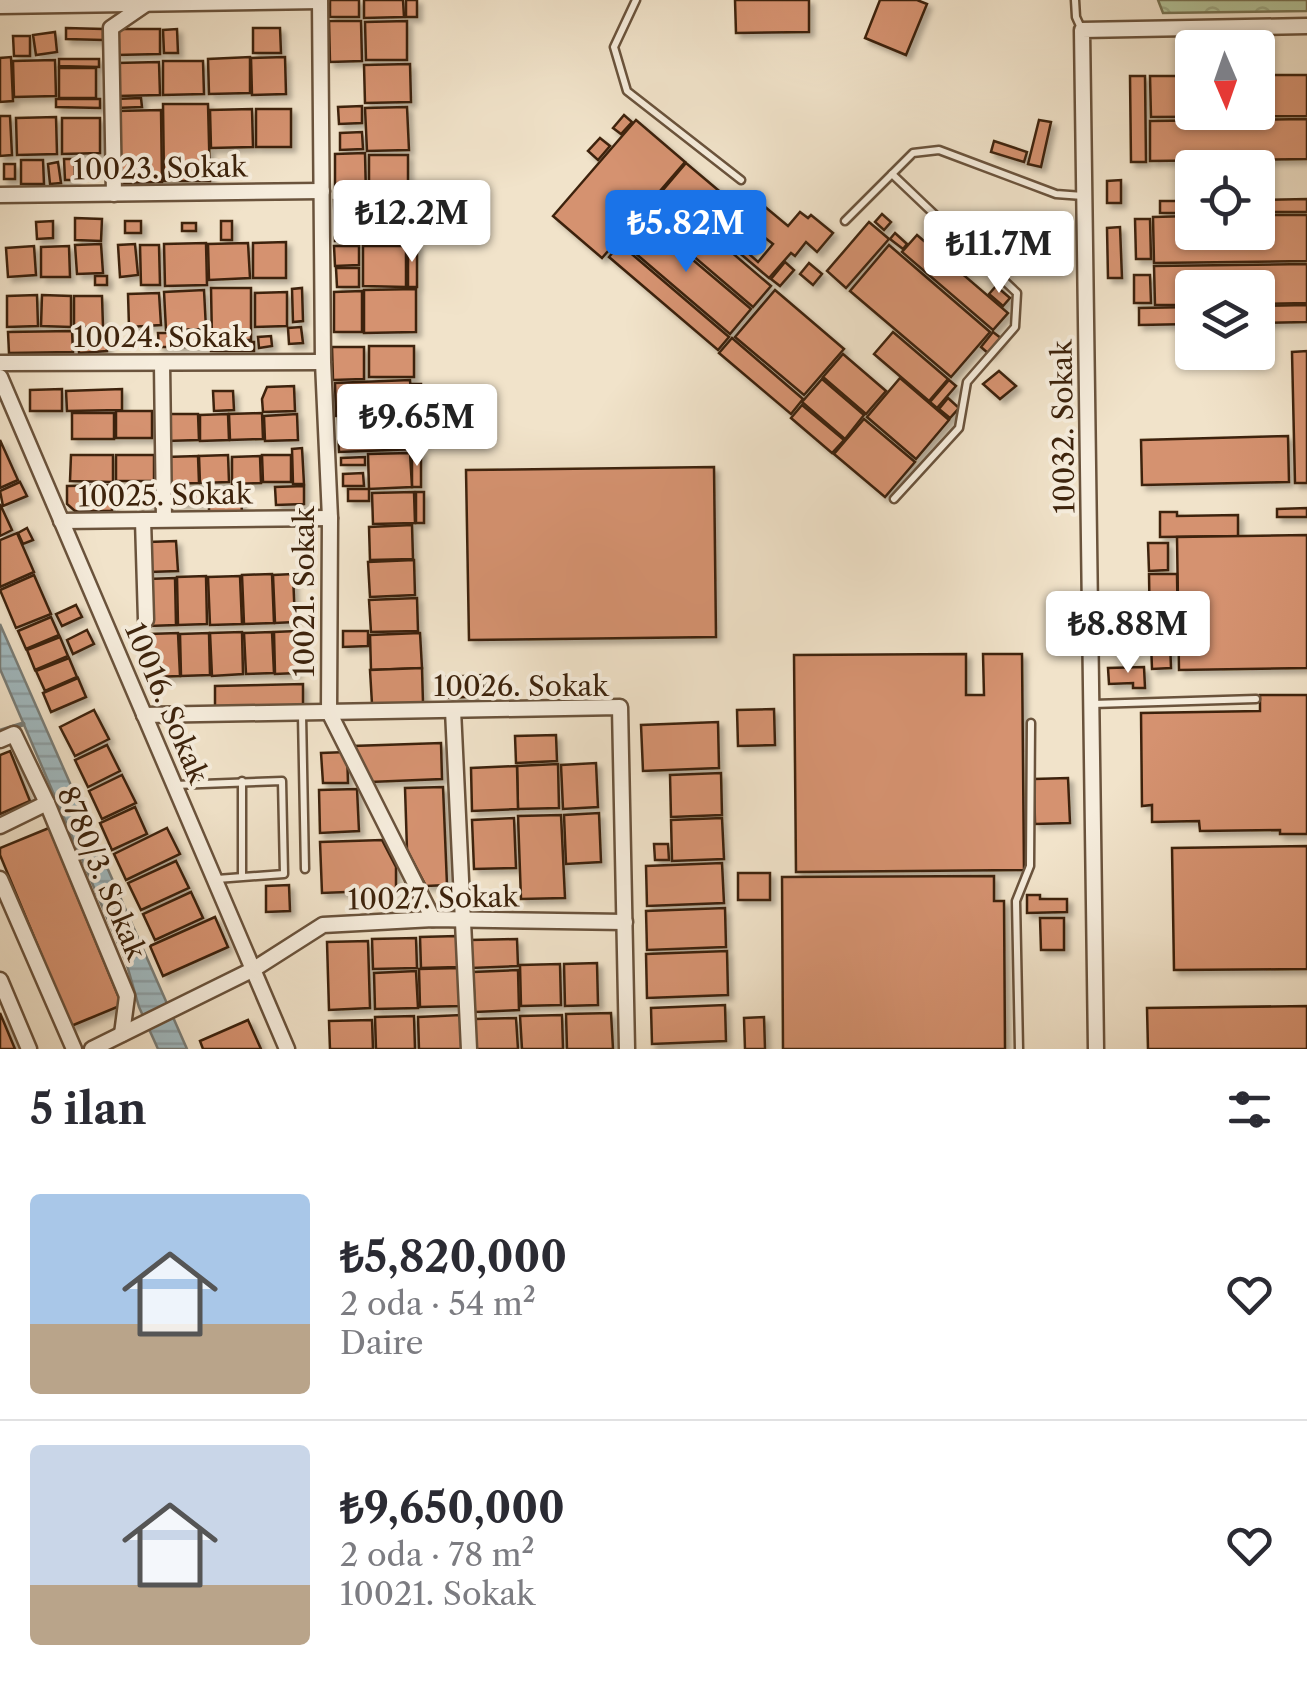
<!DOCTYPE html>
<html lang="tr">
<head>
<meta charset="utf-8">
<style>
	:root { --surface:#fff; --page:#f7f7f7; --text:#2b2b33; --muted:#7c7c81; --line:#e1e1e2; --accent:#1a73e8 }
	body { margin:0; font-family:"Libre Caslon Text",serif; background:var(--page); color:var(--text); height:100vh; display:flex; flex-direction:column; font-size:38px; white-space:nowrap }
	* { box-sizing:border-box; margin:0 }
	p { font-size:32px; color:var(--muted) }
	.icon { flex:none; width:55px; height:55px; fill:none; stroke:currentColor; stroke-width:2; stroke-linecap:round; stroke-linejoin:round }
	.map { position:relative; height:1049px; overflow:hidden }
	.drawer { display:flex; flex-direction:column; background:var(--surface); flex:1 }
	.drawer>* { flex:none }
	.needle { width:65px; rotate:178deg }
	.buttons { position:absolute; left:1175px; top:30px; display:grid; gap:20px }
	.buttons a { display:grid; place-items:center; width:100px; height:100px; border-radius:10px; background:var(--surface); box-shadow:0 2px 8px #0004; font-size:50px }
	.price { position:absolute; translate:-50% -85px; padding:0 22px; border-radius:10px; background:#fff; color:#222; font-size:32px; line-height:65px; filter:drop-shadow(0 2px 5px #0008) }
	.price::after { content:''; position:absolute; left:50%; top:60px; width:30px; height:22px; margin-left:-15px; background:inherit; clip-path:polygon(0 0,100% 0,50% 100%) }
	.price.on { background:var(--accent); color:#fff }
	ul { padding:0; list-style:none }
	li { display:flex; align-items:center; gap:30px; height:250px; padding:0 30px }
	li+li { border-top:2px solid var(--line) }
	li span { display:grid; place-items:center; flex:none; width:280px; height:200px; border-radius:10px; color:#555 }
	li>.icon { margin-inline-start:auto }
	span .icon { width:120px; height:120px; fill:#fffc; stroke-width:1 }
	li b { font-size:42px }
	h2 { display:flex; justify-content:space-between; align-items:center; height:120px; padding:0 30px; font-size:42px }
	.map>svg:first-child { display:block }
</style>
</head>
<body>
<div class="map">
<svg width="1307" height="1049" viewBox="0 0 1307 1049">
	<defs>
		<pattern id="forest-crowns" width="20" height="18" patternUnits="userSpaceOnUse" patternTransform="scale(2.5)"><rect width="20" height="18" fill="#b4c59b"/><path d="M2 6a3 3 0 1 1 6 0M12 15a3 3 0 1 1 6 0" fill="none" stroke="#9ca984"/></pattern>
		<pattern id="water-rules" width="6" height="5" patternUnits="userSpaceOnUse" patternTransform="scale(2.5)"><rect width="6" height="5" fill="#a1bbc2"/><path d="M0 2.5h6" fill="none" stroke="#8ca0a6"/></pattern>
		<filter id="shadow"><feDropShadow dx="4.5" dy="4.5" stdDeviation="2.5" flood-color="#0004"/></filter>
	</defs>
	<rect width="100%" height="100%" fill="#f1e3ca"/>
	<filter id="stains"><feTurbulence type="fractalNoise" baseFrequency=".002" numOctaves="4"/><feColorMatrix values="0 0 0 0 .2 0 0 0 0 .09 0 0 0 0 .02 0 0 0 .5 -.17"/></filter>
	<radialGradient id="worn" r=".72"><stop offset=".6" stop-color="#630" stop-opacity="0"/><stop offset="1" stop-color="#630" stop-opacity=".3"/></radialGradient>
	<polygon fill="url(#forest-crowns)" stroke="#787454" stroke-width="2.5" points="1158,0 1307,0 1307,11 1163,13"/>
	<polygon fill="url(#water-rules)" stroke="#797e79" stroke-width="2.5" points="0,624 187,1049 158,1049 139,1007 126,962 0,669"/>
	<g fill="none" stroke-linecap="round" stroke-linejoin="round">
		<polyline stroke="#797e79" stroke-width="5" points="0,731 23,724"/>
	</g>
	<g fill="#d59270" stroke="#3d230c" stroke-width="2.5" fill-rule="evenodd" filter="url(#shadow)">
		<rect x="330" y="0" width="29" height="17"/>
		<polygon points="364,0 403,0 404,17 364,18"/>
		<rect x="406" y="0" width="11" height="17"/>
		<polygon points="735,0 809,0 809,32 736,33"/>
		<polygon points="880,0 917,0 927,4 906,55 865,38"/>
		<polygon points="329,21 361,21 362,61 330,62"/>
		<polygon points="407,21 407,60 366,60 365,22"/>
		<polygon points="66,28 103,29 103,40 66,39"/>
		<polygon points="253,28 280,28 281,53 253,53"/>
		<polygon points="116,29 160,29 160,54 116,55"/>
		<polygon points="177,29 178,53 164,53 163,30"/>
		<polygon points="55,32 57,52 36,55 33,35"/>
		<polygon points="13,36 30,36 30,56 14,56"/>
		<polygon points="11,57 13,101 0,102 0,58"/>
		<polygon points="250,57 250,93 209,94 208,59"/>
		<polygon points="285,57 286,94 252,95 251,58"/>
		<polygon points="59,59 99,59 99,67 59,66"/>
		<polygon points="55,60 56,96 14,97 13,61"/>
		<polygon points="163,61 203,61 204,94 163,95"/>
		<polygon points="159,62 160,95 117,96 116,63"/>
		<polygon points="410,64 411,102 365,103 364,65"/>
		<rect x="59" y="68" width="37" height="30"/>
		<polygon points="1258,75 1307,75 1307,116 1151,117 1150,76 1192,76 1192,112 1258,112"/>
		<polygon points="1130,76 1145,76 1146,162 1131,162"/>
		<polygon points="141,98 142,107 115,108 115,99"/>
		<polygon points="56,99 100,99 100,108 56,107"/>
		<polygon points="163,104 208,104 210,181 164,181"/>
		<polygon points="362,106 362,123 339,124 338,107"/>
		<polygon points="407,107 409,150 367,151 365,108"/>
		<polygon points="252,109 253,147 211,148 210,110"/>
		<rect x="256" y="109" width="35" height="38"/>
		<polygon points="161,110 162,182 119,183 117,111"/>
		<polygon points="624,115 632,122 621,134 613,128"/>
		<polygon points="0,116 10,116 12,155 0,156"/>
		<polygon points="56,117 57,154 17,155 16,118"/>
		<polygon points="62,118 100,118 100,153 62,154"/>
		<polygon points="1307,119 1307,159 1150,161 1150,121"/>
		<polygon points="636,120 685,162 602,258 553,216"/>
		<polygon points="1039,120 1051,122 1041,167 1028,164"/>
		<polygon points="362,132 363,149 340,150 340,133"/>
		<polygon points="600,138 610,146 598,160 588,151"/>
		<polygon points="994,141 1027,152 1024,162 991,152"/>
		<polygon points="365,153 366,196 335,197 335,154"/>
		<rect x="369" y="155" width="39" height="39"/>
		<polygon points="64,159 74,159 75,180 65,180"/>
		<polygon points="21,160 43,160 44,184 21,184"/>
		<polygon points="58,162 61,183 50,184 48,164"/>
		<polygon points="686,163 731,201 707,228 663,190"/>
		<rect x="4" y="164" width="11" height="15"/>
		<polygon points="1121,180 1121,203 1107,203 1107,181"/>
		<polygon points="662,193 771,286 753,307 644,214"/>
		<path d="M 752,196 L 788,226 L 800,212 L 808,218 L 811,215 L 833,233 L 817,252 L 806,242 L 795,256 L 791,253 L 769,278 L 723,239 L 748,210 L 743,206 ZM 764,237 L 773,244 L 758,262 L 749,254 Z"/>
		<polygon points="363,199 364,240 335,241 334,200"/>
		<polygon points="406,199 407,239 367,240 366,200"/>
		<polygon points="1307,199 1307,212 1258,212 1258,200"/>
		<rect x="1160" y="201" width="32" height="12"/>
		<polygon points="882,214 891,222 884,230 875,222"/>
		<polygon points="1258,215 1307,215 1307,261 1154,263 1153,217 1192,216 1192,232 1258,232"/>
		<polygon points="642,217 751,309 730,334 621,241"/>
		<polygon points="75,218 102,219 101,241 75,240"/>
		<polygon points="1135,219 1150,219 1151,259 1136,259"/>
		<polygon points="53,221 53,238 37,239 36,222"/>
		<rect x="125" y="221" width="16" height="12"/>
		<rect x="221" y="221" width="11" height="19"/>
		<polygon points="869,222 889,239 846,288 827,271"/>
		<rect x="182" y="223" width="14" height="8"/>
		<polygon points="1120,227 1122,278 1108,278 1107,228"/>
		<polygon points="895,233 907,244 903,249 890,239"/>
		<polygon points="917,235 1008,313 993,330 902,252"/>
		<polygon points="286,242 286,278 253,278 253,243"/>
		<polygon points="206,243 207,285 165,286 164,244"/>
		<polygon points="248,243 250,278 209,280 208,244"/>
		<polygon points="408,243 417,244 417,287 408,287"/>
		<polygon points="101,244 103,273 77,274 75,245"/>
		<polygon points="135,244 138,275 120,277 118,245"/>
		<polygon points="620,244 729,337 718,350 609,257"/>
		<polygon points="140,245 159,245 160,285 141,285"/>
		<polygon points="889,245 990,332 951,377 850,291"/>
		<polygon points="34,246 36,275 8,277 6,248"/>
		<polygon points="69,246 70,277 41,277 41,247"/>
		<polygon points="334,246 359,246 359,265 335,266"/>
		<polygon points="363,246 406,246 406,287 363,286"/>
		<polygon points="785,262 794,270 780,286 771,279"/>
		<polygon points="809,263 822,274 813,285 800,274"/>
		<polygon points="1307,264 1307,303 1258,304 1258,288 1192,288 1192,305 1155,305 1154,266"/>
		<polygon points="336,268 359,268 359,287 337,287"/>
		<polygon points="1134,275 1150,275 1151,303 1134,303"/>
		<rect x="95" y="276" width="12" height="9"/>
		<polygon points="996,286 1010,298 1003,306 989,294"/>
		<polygon points="211,288 251,288 251,340 212,340"/>
		<polygon points="302,288 303,321 293,322 292,289"/>
		<polygon points="416,289 416,332 364,333 364,290"/>
		<polygon points="204,290 206,329 166,330 164,292"/>
		<polygon points="775,290 844,349 804,395 735,337"/>
		<polygon points="362,291 362,332 334,332 334,292"/>
		<polygon points="287,292 287,326 255,327 255,293"/>
		<polygon points="159,293 161,325 129,327 128,294"/>
		<polygon points="37,295 38,326 7,327 7,296"/>
		<polygon points="42,295 71,296 71,327 41,326"/>
		<polygon points="74,296 102,296 103,327 74,327"/>
		<polygon points="1307,305 1307,322 1258,323 1258,306"/>
		<polygon points="1192,307 1192,324 1139,325 1139,308"/>
		<polygon points="301,327 303,343 289,344 288,328"/>
		<polygon points="106,330 107,351 79,353 78,331"/>
		<polygon points="72,331 73,352 9,353 8,332"/>
		<polygon points="893,332 948,379 929,401 874,354"/>
		<polygon points="993,332 1002,339 989,354 981,347"/>
		<polygon points="158,333 208,333 208,347 159,347"/>
		<polygon points="271,336 272,346 259,348 258,337"/>
		<polygon points="732,338 803,399 791,414 719,353"/>
		<rect x="211" y="342" width="43" height="9"/>
		<rect x="369" y="346" width="45" height="31"/>
		<polygon points="332,347 364,347 364,379 333,380"/>
		<polygon points="1307,351 1307,483 1295,483 1292,352"/>
		<polygon points="843,354 886,391 866,414 823,377"/>
		<polygon points="999,371 1016,386 1000,399 983,384"/>
		<polygon points="900,378 949,420 916,459 867,417"/>
		<polygon points="822,379 864,415 845,439 802,402"/>
		<polygon points="410,380 412,412 336,416 335,383"/>
		<polygon points="949,380 956,386 937,408 930,402"/>
		<polygon points="412,384 421,384 421,414 413,414"/>
		<polygon points="294,386 295,411 263,412 262,399 267,387"/>
		<polygon points="62,389 62,411 30,411 30,390"/>
		<polygon points="122,389 122,410 67,411 66,391"/>
		<polygon points="213,391 233,391 234,410 214,411"/>
		<polygon points="948,398 959,408 950,418 939,409"/>
		<polygon points="802,405 844,440 832,453 791,418"/>
		<rect x="116" y="411" width="36" height="27"/>
		<rect x="72" y="413" width="42" height="26"/>
		<polygon points="262,413 263,439 230,440 229,414"/>
		<polygon points="165,414 198,414 199,440 166,441"/>
		<polygon points="228,414 229,440 200,441 200,415"/>
		<polygon points="297,414 298,440 265,441 264,416"/>
		<polygon points="415,414 416,449 339,452 338,418"/>
		<polygon points="864,419 915,462 885,497 834,454"/>
		<polygon points="1288,436 1289,482 1142,485 1141,440"/>
		<polygon points="0,440 18,480 0,488"/>
		<polygon points="302,448 304,484 293,484 292,449"/>
		<rect x="412" y="451" width="9" height="36"/>
		<polygon points="410,453 412,487 369,489 368,454"/>
		<polygon points="71,455 113,455 113,482 70,481"/>
		<rect x="116" y="455" width="38" height="26"/>
		<polygon points="228,455 229,482 200,483 199,456"/>
		<polygon points="262,455 291,455 291,482 263,482"/>
		<polygon points="198,456 199,483 166,484 166,457"/>
		<polygon points="260,456 261,483 232,484 232,457"/>
		<polygon points="365,457 365,465 341,465 341,458"/>
		<polygon points="714,467 716,637 469,640 466,470"/>
		<polygon points="363,473 364,486 343,486 343,474"/>
		<polygon points="20,482 27,496 3,506 0,491"/>
		<polygon points="112,485 112,511 75,511 67,504 67,486"/>
		<polygon points="154,485 156,504 142,505 140,487"/>
		<polygon points="304,486 304,504 276,505 275,487"/>
		<polygon points="201,489 202,503 171,504 170,490"/>
		<rect x="348" y="489" width="21" height="12"/>
		<polygon points="414,492 415,523 373,524 372,493"/>
		<rect x="416" y="492" width="8" height="31"/>
		<polygon points="241,500 242,512 209,513 209,502"/>
		<polygon points="0,504 12,530 0,536"/>
		<polygon points="1307,508 1307,517 1277,517 1277,509"/>
		<polygon points="1160,512 1177,512 1177,516 1238,515 1238,536 1160,537"/>
		<polygon points="412,525 413,559 370,560 369,527"/>
		<polygon points="27,528 33,540 23,544 18,533"/>
		<polygon points="17,533 34,572 0,587 0,540"/>
		<polygon points="1307,535 1307,668 1179,670 1177,537"/>
		<polygon points="176,541 178,571 149,572 148,542"/>
		<polygon points="1148,543 1168,543 1168,570 1149,571"/>
		<polygon points="414,560 415,595 370,597 368,562"/>
		<polygon points="272,574 274,623 244,624 242,575"/>
		<polygon points="293,574 295,622 275,623 273,575"/>
		<polygon points="1149,574 1177,574 1178,637 1150,637"/>
		<polygon points="34,575 51,614 16,628 0,590"/>
		<polygon points="206,576 207,624 178,625 177,577"/>
		<polygon points="240,576 242,624 210,625 208,577"/>
		<polygon points="175,578 176,625 149,626 147,579"/>
		<polygon points="417,598 418,631 371,632 369,600"/>
		<polygon points="76,605 82,617 62,626 56,614"/>
		<polygon points="51,617 59,635 26,649 18,631"/>
		<polygon points="87,630 94,644 73,654 67,640"/>
		<polygon points="296,631 297,673 275,674 274,632"/>
		<polygon points="343,631 368,631 368,646 343,647"/>
		<polygon points="242,632 243,674 212,676 210,633"/>
		<polygon points="272,632 274,673 246,674 244,633"/>
		<polygon points="178,633 180,676 151,677 149,634"/>
		<polygon points="209,633 210,675 181,676 180,634"/>
		<polygon points="420,633 422,668 371,670 370,635"/>
		<polygon points="60,637 68,656 35,670 27,650"/>
		<polygon points="1170,641 1171,668 1152,669 1151,642"/>
		<polygon points="966,654 966,695 984,695 983,654 1022,654 1024,870 796,872 794,655"/>
		<polygon points="69,658 77,677 45,691 36,671"/>
		<polygon points="1144,667 1145,688 1133,688 1133,683 1109,684 1108,668"/>
		<polygon points="422,668 423,703 372,704 370,670"/>
		<polygon points="482,675 483,696 447,698 446,677"/>
		<polygon points="78,678 86,697 51,712 43,693"/>
		<polygon points="303,684 303,705 215,708 215,686"/>
		<polygon points="1260,695 1307,695 1307,834 1280,834 1280,830 1200,831 1199,821 1152,822 1152,805 1142,806 1141,713 1260,711"/>
		<polygon points="774,709 775,745 738,746 737,710"/>
		<polygon points="94,710 109,739 75,756 60,727"/>
		<polygon points="718,722 719,768 643,771 641,725"/>
		<polygon points="556,735 557,761 516,763 515,736"/>
		<polygon points="441,743 442,779 370,782 353,746"/>
		<polygon points="107,745 120,771 88,787 75,760"/>
		<polygon points="10,751 30,801 0,814 0,755"/>
		<polygon points="347,752 348,783 323,783 321,753"/>
		<polygon points="596,763 598,807 563,809 561,765"/>
		<polygon points="558,764 559,808 518,809 517,766"/>
		<polygon points="517,766 518,809 472,811 471,768"/>
		<polygon points="721,773 722,815 671,817 670,775"/>
		<polygon points="122,775 136,803 102,819 89,791"/>
		<polygon points="1068,778 1070,823 1035,824 1034,779"/>
		<polygon points="443,787 447,885 426,886 407,850 405,788"/>
		<polygon points="357,789 359,831 320,833 319,790"/>
		<polygon points="135,807 147,834 112,850 100,823"/>
		<polygon points="599,813 601,862 566,864 564,815"/>
		<polygon points="561,815 565,898 521,899 518,816"/>
		<polygon points="514,818 516,868 474,869 472,820"/>
		<polygon points="722,818 724,859 672,861 671,820"/>
		<polygon points="49,828 122,1005 71,1026 0,855 0,848"/>
		<polygon points="167,828 180,854 126,880 114,854"/>
		<polygon points="382,840 396,867 396,890 322,893 320,842"/>
		<polygon points="654,844 668,844 669,860 655,860"/>
		<polygon points="1307,846 1307,969 1174,970 1172,848"/>
		<polygon points="176,861 189,888 141,910 128,883"/>
		<polygon points="722,863 724,903 647,906 646,866"/>
		<rect x="738" y="873" width="32" height="27"/>
		<polygon points="994,876 994,901 1004,901 1005,1049 783,1049 782,877"/>
		<polygon points="289,885 290,911 266,912 266,886"/>
		<polygon points="191,892 203,918 155,940 143,914"/>
		<polygon points="1027,895 1040,895 1040,899 1067,899 1067,912 1027,913"/>
		<polygon points="725,908 726,947 647,950 646,911"/>
		<polygon points="215,917 228,947 163,976 150,946"/>
		<polygon points="1040,918 1064,918 1064,950 1041,950"/>
		<polygon points="457,936 458,967 421,968 420,937"/>
		<polygon points="416,938 417,968 373,969 372,939"/>
		<polygon points="517,939 518,966 471,968 470,940"/>
		<polygon points="368,941 370,1008 329,1010 327,942"/>
		<polygon points="727,951 728,995 647,998 646,954"/>
		<polygon points="597,963 598,1005 565,1006 564,964"/>
		<polygon points="560,964 561,1005 521,1006 520,965"/>
		<polygon points="460,968 461,1006 420,1007 419,969"/>
		<polygon points="518,970 519,1010 475,1012 473,972"/>
		<polygon points="416,971 418,1008 375,1009 374,973"/>
		<polygon points="725,1005 726,1041 652,1044 651,1008"/>
		<polygon points="1307,1006 1307,1049 1148,1049 1147,1008"/>
		<polygon points="0,1013 15,1049 0,1049"/>
		<polygon points="611,1013 613,1049 567,1049 566,1014"/>
		<polygon points="461,1015 462,1049 419,1049 418,1017"/>
		<polygon points="562,1015 563,1049 522,1049 520,1016"/>
		<polygon points="414,1016 415,1049 376,1049 375,1017"/>
		<polygon points="764,1017 765,1049 745,1049 744,1018"/>
		<polygon points="516,1018 518,1049 475,1049 474,1019"/>
		<polygon points="248,1020 261,1049 203,1049 200,1041"/>
		<polygon points="372,1020 373,1049 330,1049 329,1021"/>
	</g>
	<g fill="none" stroke-linecap="round" stroke-linejoin="round">
		<g stroke="#6a533c" stroke-width="11">
			<g id="lane">
				<polyline points="636,0 614,47 627,91 741,180"/>
				<polyline points="1075,0 1076,17 1081,28"/>
				<polyline points="892,174 1017,293 1015,327 967,382 959,428 894,499"/>
				<polyline points="845,221 913,153 939,150 1056,194 1083,196"/>
				<polyline points="1093,704 1256,699"/>
				<polyline points="302,715 305,869"/>
				<polyline points="242,781 242,876"/>
				<polyline points="175,785 282,781 284,874 217,879"/>
				<polyline points="1019,1049 1016,901 1030,866 1031,723"/>
			</g>
		</g>
		<g stroke="#6a533c" stroke-width="19">
			<g id="street">
				<polyline points="320,0 323,362 330,518 329,712 433,919"/>
				<polyline points="0,6 320,1"/>
				<polyline points="114,194 111,28 146,4"/>
				<polyline points="0,195 322,191"/>
				<polyline points="0,363 323,362"/>
				<polyline points="162,363 164,519"/>
				<polyline points="0,377 287,1049"/>
				<polyline points="143,520 146,620"/>
				<polyline points="61,521 330,518"/>
				<polyline points="453,710 469,1049"/>
				<polyline points="144,715 620,707 627,1049"/>
				<polyline points="0,740 14,734 47,803 127,996 122,1034"/>
				<polyline points="0,826 47,803"/>
				<polyline points="0,879 74,1049"/>
				<polyline points="0,980 29,1049"/>
				<polyline points="92,1049 254,969 323,925 433,919 625,922"/>
				<polyline points="1096,1049 1082,30 1307,26"/>
			</g>
		</g>
		<use href="#lane" stroke="#f6eddd" stroke-width="6"/>
		<use href="#street" stroke="#f6eddd" stroke-width="14"/>
	</g>
	<g text-anchor="middle" dominant-baseline="central" stroke-width="8" stroke-linejoin="round" paint-order="stroke">
		<g font-size="28" fill="#3d230c" stroke="#f6eddd">
			<text transform="translate(160 168) rotate(-1)">10023. Sokak</text>
			<text x="161" y="337">10024. Sokak</text>
			<text transform="translate(1063 427) rotate(-91)">10032. Sokak</text>
			<text transform="translate(165 495) rotate(-1)">10025. Sokak</text>
			<text transform="translate(304 592) rotate(-90)">10021. Sokak</text>
			<text x="521" y="686">10026. Sokak</text>
			<text transform="translate(167 703) rotate(67)">10016. Sokak</text>
			<text transform="translate(102 873) rotate(67)">8780/3. Sokak</text>
			<text transform="translate(433 898) rotate(-1)">10027. Sokak</text>
		</g>
	</g>
	<rect width="100%" height="100%" filter="url(#stains)"/>
	<rect width="100%" height="100%" fill="url(#worn)"/>
</svg>
<div class="buttons">
<a><svg class="needle" viewBox="-14 -14 28 28"><path d="M0-13l5 13h-10z" fill="#e53935"/><path d="M0 13l5-13h-10z" fill="#7c7c81"/></svg></a>
<a><svg class="icon" aria-label="locate" viewBox="0 0 24 24"><circle cx="12" cy="12" r="6"/><path d="M12 2v4M12 18v4M2 12h4M18 12h4"/></svg></a>
<a><svg class="icon" aria-label="layers" viewBox="0 0 24 24"><path d="M12 4l9 5-9 5-9-5zM3 14l9 5 9-5"/></svg></a>
</div>
<b class="price" style="left:412px;top:265px">₺12.2M</b>
<b class="price on" style="left:686px;top:275px">₺5.82M</b>
<b class="price" style="left:999px;top:296px">₺11.7M</b>
<b class="price" style="left:417px;top:469px">₺9.65M</b>
<b class="price" style="left:1128px;top:676px">₺8.88M</b>
</div>
<section class="drawer">
<h2>5 ilan<svg class="icon" aria-label="filters" viewBox="0 0 24 24"><path d="M4 7h16M4 17h16"/><circle cx="9" cy="7" r="2"/><circle cx="15" cy="17" r="2"/></svg></h2>
<ul>
<li><span style="background:linear-gradient(#a9c7e8 65%,#b9a48a 0)"><svg class="icon" aria-label="home" viewBox="0 0 24 24"><path d="M3 11l9-7 9 7M6 9v11h12V9"/></svg></span><div><b>₺5,820,000</b><p>2 oda · 54 m²</p><p>Daire</p></div><svg class="icon" aria-label="heart" viewBox="0 0 24 24"><path d="M12 20l-8-8c-3-5 5-10 8-4 3-6 11-1 8 4z"/></svg></li>
<li><span style="background:linear-gradient(#c9d6e8 70%,#b9a48a 0)"><svg class="icon" aria-label="home" viewBox="0 0 24 24"><path d="M3 11l9-7 9 7M6 9v11h12V9"/></svg></span><div><b>₺9,650,000</b><p>2 oda · 78 m²</p><p>10021. Sokak</p></div><svg class="icon" aria-label="heart" viewBox="0 0 24 24"><path d="M12 20l-8-8c-3-5 5-10 8-4 3-6 11-1 8 4z"/></svg></li>
</ul>
</section>
</body>
</html>
